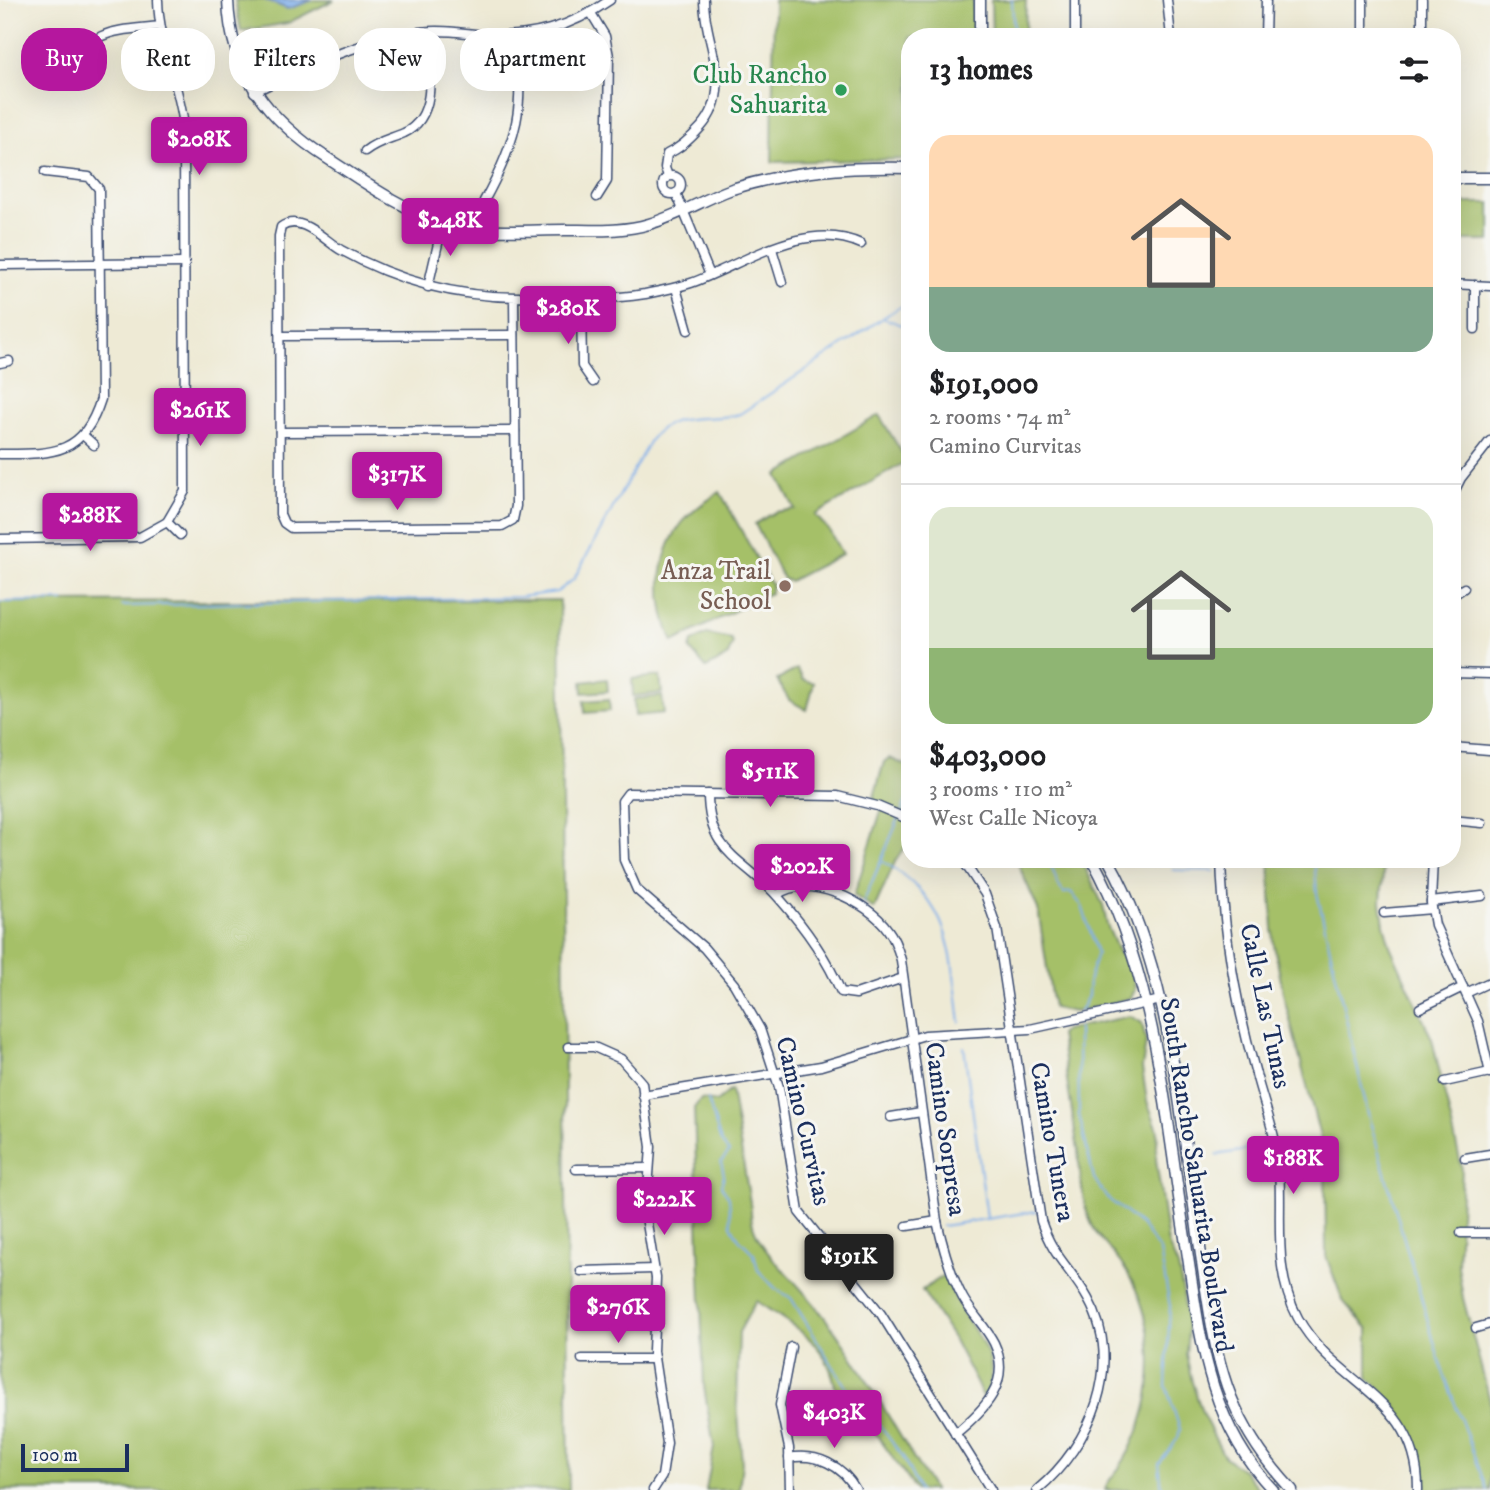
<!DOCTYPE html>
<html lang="en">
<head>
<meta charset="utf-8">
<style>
	:root { --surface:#fff; --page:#f2f2f2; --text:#202124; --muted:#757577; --line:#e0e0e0; --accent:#b5179e }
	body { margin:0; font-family:"IM FELL DW Pica",serif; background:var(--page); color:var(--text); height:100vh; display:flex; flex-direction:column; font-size:26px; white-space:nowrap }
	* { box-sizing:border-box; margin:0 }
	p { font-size:23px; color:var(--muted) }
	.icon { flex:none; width:38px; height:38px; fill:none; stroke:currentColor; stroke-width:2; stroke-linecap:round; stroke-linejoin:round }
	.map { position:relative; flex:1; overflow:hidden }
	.drawer { position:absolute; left:901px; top:28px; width:560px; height:840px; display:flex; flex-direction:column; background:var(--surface); border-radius:28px; box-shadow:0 7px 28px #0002 }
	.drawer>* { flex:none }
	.hud { position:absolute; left:21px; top:28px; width:665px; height:63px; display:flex; gap:14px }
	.scale { position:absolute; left:21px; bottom:18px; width:108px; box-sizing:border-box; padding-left:7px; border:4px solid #1b2f5e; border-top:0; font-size:19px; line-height:24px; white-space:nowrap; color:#1b2f5e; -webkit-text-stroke:5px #f6f6f2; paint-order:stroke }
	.price { position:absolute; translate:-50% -60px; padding:0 16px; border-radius:7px; background:var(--accent); color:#fff; font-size:23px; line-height:46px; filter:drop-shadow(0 2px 4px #0008) }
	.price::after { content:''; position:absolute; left:50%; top:42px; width:21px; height:16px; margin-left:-10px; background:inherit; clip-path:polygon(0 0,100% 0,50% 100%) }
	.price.on { background:#222; color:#fff }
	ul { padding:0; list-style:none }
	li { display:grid; align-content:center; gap:14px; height:371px; padding:0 28px }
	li+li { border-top:2px solid var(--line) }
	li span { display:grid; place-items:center; height:217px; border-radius:21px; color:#555 }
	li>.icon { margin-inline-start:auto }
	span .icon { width:126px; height:126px; fill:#fffc; stroke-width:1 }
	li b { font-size:30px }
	h2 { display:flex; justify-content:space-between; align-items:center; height:84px; padding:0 28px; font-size:30px }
	.chip { padding:0 24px; border-radius:28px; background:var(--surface); box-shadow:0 7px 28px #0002; font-size:24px; line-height:63px }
	.chip.on { background:var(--accent); color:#fff }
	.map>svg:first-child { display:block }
</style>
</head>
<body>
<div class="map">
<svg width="1490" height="1490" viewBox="0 0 1490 1490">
	<rect width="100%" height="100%" fill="#f6f6f2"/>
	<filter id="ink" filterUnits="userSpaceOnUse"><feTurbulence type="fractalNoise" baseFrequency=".0143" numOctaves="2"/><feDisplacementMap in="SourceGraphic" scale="14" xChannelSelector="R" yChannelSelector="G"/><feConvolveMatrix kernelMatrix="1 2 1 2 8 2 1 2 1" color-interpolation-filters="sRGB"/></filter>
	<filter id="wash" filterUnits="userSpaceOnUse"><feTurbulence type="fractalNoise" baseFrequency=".00686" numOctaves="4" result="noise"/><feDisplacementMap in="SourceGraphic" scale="28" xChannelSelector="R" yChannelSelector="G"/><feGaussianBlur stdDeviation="1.57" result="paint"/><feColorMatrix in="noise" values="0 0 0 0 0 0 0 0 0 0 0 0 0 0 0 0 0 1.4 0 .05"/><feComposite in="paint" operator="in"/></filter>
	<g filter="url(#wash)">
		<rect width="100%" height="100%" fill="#eeead5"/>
		<g fill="#a5c067" stroke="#607862" stroke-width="2">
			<polygon points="235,0 334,0 288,23 241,31"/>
			<polygon points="774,0 973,0 973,37 910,37 910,159 772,162"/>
			<polygon points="991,0 1026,0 1025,37 992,37"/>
			<rect x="1453" y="203" width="37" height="38"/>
			<polygon points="879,415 907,461 815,515 829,530 842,554 790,581 783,579 755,524 775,512 795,509 777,475"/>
			<path d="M 720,492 L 772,586 L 770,593 L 673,642 C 656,604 655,558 682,523 C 692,510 707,501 720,492 Z"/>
			<polygon points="560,600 569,1490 0,1490 0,602"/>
			<polygon points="707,634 731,639 733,643 727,657 706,668 690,649 692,642"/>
			<polygon points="797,669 803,680 814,683 807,710 789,700 777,680"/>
			<polygon points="660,676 662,693 633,696 632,679"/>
			<polygon points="607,679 608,691 583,693 582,682"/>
			<polygon points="662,696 664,713 635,716 634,699"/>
			<polygon points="609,699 610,711 585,713 584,701"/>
			<polygon points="889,758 910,767 910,839 895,862 874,909 854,895 882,808 872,804 884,762"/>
			<polygon points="1016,859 1081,859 1103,905 1107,925 1118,951 1133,973 1135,990 1131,998 1075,1012 1053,1008 1038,909"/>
			<path d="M 1269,859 L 1384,859 L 1381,902 L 1384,925 L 1390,946 L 1432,1039 L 1462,1169 L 1458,1266 L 1463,1298 L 1490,1401 L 1490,1490 L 1426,1490 C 1423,1444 1404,1407 1368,1378 L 1368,1329 L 1343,1301 L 1326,1256 L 1325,1156 L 1284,997 L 1274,945 Z"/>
			<path d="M 1130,1016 L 1142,1023 L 1146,1042 L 1142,1068 L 1147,1101 L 1158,1130 L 1156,1159 L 1168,1244 L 1178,1267 L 1183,1292 L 1188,1331 L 1186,1354 L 1192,1382 L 1203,1415 L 1224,1456 L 1244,1471 L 1259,1490 L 1105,1490 C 1108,1480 1113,1476 1119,1468 C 1134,1446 1146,1415 1149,1389 C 1155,1346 1146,1297 1120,1262 C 1102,1238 1096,1240 1086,1209 C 1081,1191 1080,1170 1078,1151 C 1072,1112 1066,1074 1060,1035 L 1065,1030 Z"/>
			<path d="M 731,1090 L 751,1208 C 749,1241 780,1265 800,1288 C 855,1348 889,1423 934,1490 L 916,1490 L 863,1416 L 837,1412 C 838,1348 804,1333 756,1301 L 739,1332 L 737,1402 L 742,1463 L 739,1490 L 706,1490 L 714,1447 L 704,1387 L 694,1108 L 701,1099 L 716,1102 Z"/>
			<path d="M 945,1275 C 951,1290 958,1305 967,1319 C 984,1345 1002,1366 984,1398 L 953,1338 L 922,1290 Z"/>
		</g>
		<polygon fill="#80afea" stroke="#4e6fa4" stroke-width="2" points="265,0 313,0 288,9"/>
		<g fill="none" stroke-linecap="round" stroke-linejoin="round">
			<g stroke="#80afea" stroke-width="2">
				<polyline points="1012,0 1014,37"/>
				<polyline points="884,317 910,301"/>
				<polyline points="0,602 63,601"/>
				<path d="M 122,606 L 520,597 L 557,592 L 574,579 L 650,440 C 674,408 707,423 740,414 L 883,318 L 910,328"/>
				<polyline points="901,813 910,792"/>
				<path d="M 1044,859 C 1056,867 1054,883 1064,893 L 1071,892 L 1082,906 L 1097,953 L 1089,979 L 1088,996 L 1080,1011"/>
				<polyline points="1314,859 1317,893 1369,1118 1441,1366 1487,1490"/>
				<path d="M 882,861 C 953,903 950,948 960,1022"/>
				<polyline points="1173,870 1214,871"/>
				<polyline points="863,903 899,818"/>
				<polyline points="1078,1027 1079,1115 1094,1178 1106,1197 1141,1225 1160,1251 1170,1306 1166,1386 1180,1429 1178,1438 1159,1464 1162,1490"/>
				<polyline points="964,1047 987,1218"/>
				<polyline points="708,1100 721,1142 729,1152 721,1162 724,1175 721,1186 729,1197 731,1225 739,1239 754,1254 758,1270 775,1288 791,1298 849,1392 869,1411 903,1457 919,1490"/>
				<polyline points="1216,1155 1271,1146"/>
				<polyline points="942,1226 1037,1211"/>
			</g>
		</g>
	</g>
	<g filter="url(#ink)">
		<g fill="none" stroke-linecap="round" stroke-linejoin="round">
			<g stroke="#3b4b70" stroke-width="11">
				<g id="minor">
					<polyline points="1167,0 1171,37"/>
					<polyline points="591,13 605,36 609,56 607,181 597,197"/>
					<polyline points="1075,37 1075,0"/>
					<polyline points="1265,37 1266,0"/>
					<polyline points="1363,37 1363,0"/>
					<polyline points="1422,37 1422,0"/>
					<path d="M 72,69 C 89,27 122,31 160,26"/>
					<path d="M 254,92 C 305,66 363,40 420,32 C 441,29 463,33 484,35 C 531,39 571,27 610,0"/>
					<path d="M 365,151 C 377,141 390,139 404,133 C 441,115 428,63 425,32"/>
					<circle cx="672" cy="185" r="9"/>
					<path d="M 668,176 L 665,168 L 667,154 C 681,148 691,138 701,127 C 736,87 704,45 704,0"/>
					<polyline points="676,193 710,275"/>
					<path d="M 484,201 C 517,141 527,104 514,36"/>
					<polyline points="772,249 782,282"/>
					<polyline points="0,265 185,263"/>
					<polyline points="1452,284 1490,286"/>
					<polyline points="1475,285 1475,329"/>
					<polyline points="428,287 443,222"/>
					<polyline points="676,288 688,330"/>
					<path d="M 514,297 L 516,506 L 513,520 L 502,526 L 291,528 L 284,523 L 280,514 L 279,236 L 281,227 C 301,213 324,240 341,250 C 397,281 454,297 518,297 C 559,298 603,301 645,294 C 660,291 676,288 691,283 C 742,265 806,218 861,244"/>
					<polyline points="581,298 582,366 593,382"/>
					<polyline points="280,336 514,335"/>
					<polyline points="0,363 9,361"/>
					<polyline points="280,432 515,431"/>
					<polyline points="84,436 94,445"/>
					<path d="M 0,454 C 52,454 83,456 101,399 L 99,189 L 89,177 L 45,172"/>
					<polyline points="1452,496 1461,478 1490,441"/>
					<polyline points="167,522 180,535"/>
					<path d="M 0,539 L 140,537 L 167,522 L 185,491 L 184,126 C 179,83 159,44 158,0"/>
					<polyline points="1452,596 1464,588"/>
					<polyline points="1452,673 1490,674"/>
					<polyline points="1452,747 1489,750"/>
					<path d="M 708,794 C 708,854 743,858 778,897 C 803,925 827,958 841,992 L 856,994 L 903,978"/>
					<polyline points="910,820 877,806 837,796 628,793 622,801 624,860 637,890 704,948 734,984 760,1029 779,1087 799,1212 881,1314 991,1490"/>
					<polyline points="1452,820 1482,823"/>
					<path d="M 962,859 L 985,894 L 997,928 L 1041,1221 C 1053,1258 1071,1268 1088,1299 C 1125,1365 1091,1445 1037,1490"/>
					<path d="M 1221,859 C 1223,932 1236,1004 1256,1074 C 1262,1098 1271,1121 1276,1146 C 1287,1204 1268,1262 1298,1318 C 1335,1386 1419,1396 1418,1490"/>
					<polyline points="1433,859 1431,902 1435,925 1478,1021 1490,1073"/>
					<path d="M 777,895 C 806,872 868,901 888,930 C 895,939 898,949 901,960 L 937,1221 C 943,1248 950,1274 963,1298 C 972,1314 986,1327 994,1343 C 1013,1383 983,1411 955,1434"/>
					<polyline points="1431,902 1482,896"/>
					<polyline points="1384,913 1432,909"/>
					<polyline points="1466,993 1490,982"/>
					<polyline points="1420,1008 1463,987"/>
					<polyline points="568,1047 594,1047 621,1059 642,1083 651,1147 646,1217 656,1278 653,1351 667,1443 662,1476 653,1490"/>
					<polyline points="1445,1082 1490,1072"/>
					<polyline points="643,1095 821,1066 925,1035 1030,1029 1161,1000"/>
					<polyline points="891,1117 921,1112"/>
					<polyline points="1465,1158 1490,1154"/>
					<polyline points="576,1169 649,1168"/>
					<polyline points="907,1226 937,1221"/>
					<polyline points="1461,1233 1490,1233"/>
					<polyline points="581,1271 654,1269"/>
					<polyline points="1476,1328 1490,1324"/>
					<polyline points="582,1359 654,1359"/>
					<path d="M 789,1458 C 816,1453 843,1465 856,1490"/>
					<polyline points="790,1490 789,1448 780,1405 791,1347"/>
				</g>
			</g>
			<g stroke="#3b4b70" stroke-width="13">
				<g id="tertiary">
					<path d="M 228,0 C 230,72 269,121 327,158 C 364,182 401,209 443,222 C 481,235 525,230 565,230 C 592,230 623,232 649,224 C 678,216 704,199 732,189 C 792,170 848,167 910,168"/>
					<polyline points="980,37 980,0"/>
					<polyline points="1452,178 1490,178"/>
					<path d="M 1092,859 C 1157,977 1165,1114 1186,1244 C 1200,1334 1207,1421 1273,1490"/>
					<path d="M 1108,859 C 1171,968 1181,1124 1200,1248 C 1215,1349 1219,1412 1292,1490"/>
				</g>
			</g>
			<use href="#minor" stroke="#fff" stroke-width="8"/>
			<use href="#tertiary" stroke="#fff" stroke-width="10"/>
		</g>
	</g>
	<circle fill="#2e9e5b" stroke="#f6f6f2" stroke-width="2.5" cx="841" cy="90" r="7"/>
	<circle fill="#8d6e63" stroke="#f6f6f2" stroke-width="2.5" cx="785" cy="586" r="7"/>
	<g text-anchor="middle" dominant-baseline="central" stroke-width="6" stroke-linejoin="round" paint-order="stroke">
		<g font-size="26" fill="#27864d" stroke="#f6f6f2" text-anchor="end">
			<text x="827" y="75">Club Rancho<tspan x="827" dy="30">Sahuarita</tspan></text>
		</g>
		<g font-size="26" fill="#785e54" stroke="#f6f6f2" text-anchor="end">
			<text x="771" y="571">Anza Trail<tspan x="771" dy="30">School</tspan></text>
		</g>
		<g font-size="26" fill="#1b2f5e" stroke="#f6f6f2">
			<text transform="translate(1265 1006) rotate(78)">Calle Las Tunas</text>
			<text transform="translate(803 1121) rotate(77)">Camino Curvitas</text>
			<text transform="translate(945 1129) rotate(82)">Camino Sorpresa</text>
			<text transform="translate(1052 1142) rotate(80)">Camino Tunera</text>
			<text transform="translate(1196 1175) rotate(81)">South Rancho Sahuarita Boulevard</text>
		</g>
	</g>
</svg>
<div class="scale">100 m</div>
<b class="price" style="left:199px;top:177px">$208K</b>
<b class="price" style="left:450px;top:258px">$248K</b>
<b class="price" style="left:568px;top:346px">$280K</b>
<b class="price" style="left:200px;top:448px">$261K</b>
<b class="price" style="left:397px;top:512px">$317K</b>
<b class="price" style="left:90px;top:553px">$288K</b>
<b class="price" style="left:770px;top:809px">$511K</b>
<b class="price" style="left:802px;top:904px">$202K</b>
<b class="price" style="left:1293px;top:1196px">$188K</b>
<b class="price" style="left:664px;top:1237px">$222K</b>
<b class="price on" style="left:849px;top:1294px">$191K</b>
<b class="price" style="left:618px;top:1345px">$276K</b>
<b class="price" style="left:834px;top:1450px">$403K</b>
<div class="hud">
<a class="chip on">Buy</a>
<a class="chip">Rent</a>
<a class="chip">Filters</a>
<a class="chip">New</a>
<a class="chip">Apartment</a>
</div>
<section class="drawer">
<h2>13 homes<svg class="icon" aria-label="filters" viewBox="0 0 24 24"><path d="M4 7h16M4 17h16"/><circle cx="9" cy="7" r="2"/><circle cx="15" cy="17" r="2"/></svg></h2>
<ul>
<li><span style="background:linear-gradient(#ffd9b3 70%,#7fa58c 0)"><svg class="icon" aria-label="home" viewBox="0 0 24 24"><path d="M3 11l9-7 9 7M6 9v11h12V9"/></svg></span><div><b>$191,000</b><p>2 rooms · 74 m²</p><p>Camino Curvitas</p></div></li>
<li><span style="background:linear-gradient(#dfe7d0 65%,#8fb573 0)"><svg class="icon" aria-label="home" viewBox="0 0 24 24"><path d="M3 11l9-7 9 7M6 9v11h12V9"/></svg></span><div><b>$403,000</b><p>3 rooms · 110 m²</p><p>West Calle Nicoya</p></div></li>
</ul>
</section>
</div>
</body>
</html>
